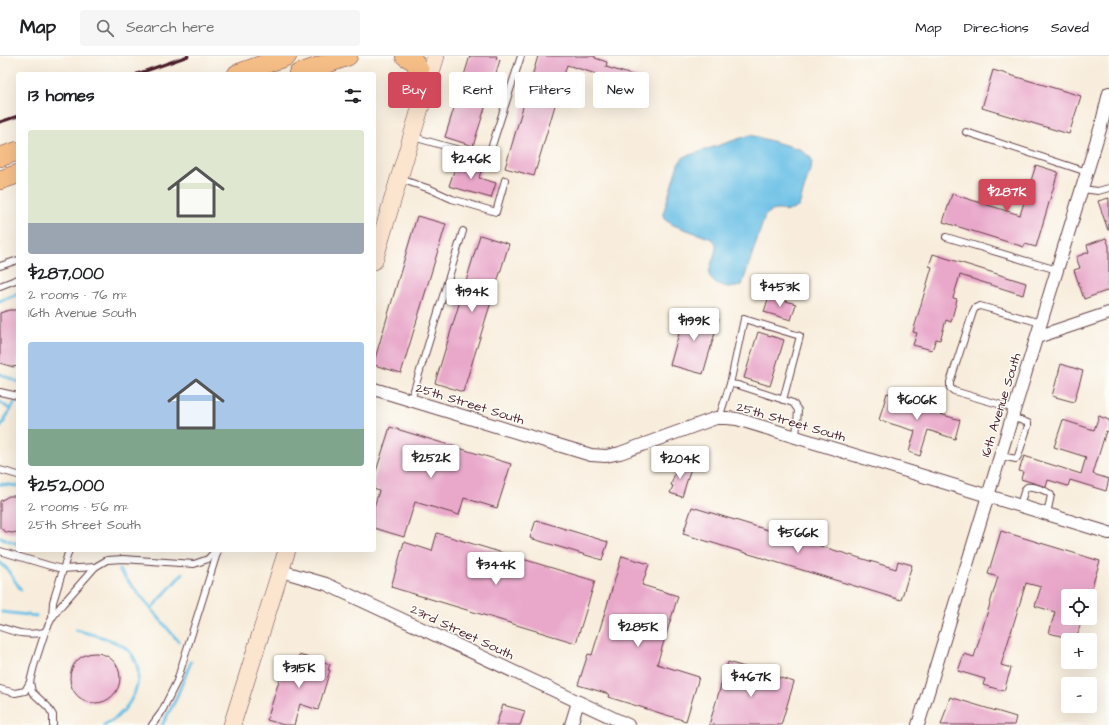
<!DOCTYPE html>
<html lang="en">
<head>
<meta charset="utf-8">
<style>
	:root { --surface:#fff; --page:#f6f6f6; --text:#202124; --muted:#757577; --line:#e0e0e0; --accent:#d1495b }
	body { margin:0; font-family:"Architects Daughter",sans-serif; background:var(--page); color:var(--text); height:100vh; display:flex; flex-direction:column; font-size:15px; white-space:nowrap }
	* { box-sizing:border-box; margin:0 }
	p { font-size:13px; color:var(--muted) }
	.icon { flex:none; width:22px; height:22px; fill:none; stroke:currentColor; stroke-width:2; stroke-linecap:round; stroke-linejoin:round }
	.map { position:relative; flex:1; overflow:hidden }
	.panel { position:absolute; left:16px; top:16px; width:360px; height:480px; display:flex; flex-direction:column; background:var(--surface); border-radius:4px; box-shadow:0 4px 16px #0002 }
	.panel>* { flex:none }
	.banner { position:absolute; left:388px; top:16px; width:380px; height:36px; display:flex; gap:8px }
	.buttons { position:absolute; left:1061px; top:533px; display:grid; gap:8px }
	.buttons a { display:grid; place-items:center; width:36px; height:36px; border-radius:4px; background:var(--surface); box-shadow:0 4px 16px #0002; font-size:20px }
	.price { position:absolute; translate:-50% -34px; padding:0 9px; border-radius:4px; background:#fff; color:#222; font-size:13px; line-height:26px; filter:drop-shadow(0 1px 2px #0008) }
	.price::after { content:''; position:absolute; left:50%; top:24px; width:12px; height:9px; margin-left:-6px; background:inherit; clip-path:polygon(0 0,100% 0,50% 100%) }
	.price.current { background:var(--accent); color:#fff }
	ul { padding:0; list-style:none }
	li { display:grid; align-content:center; gap:8px; height:212px; padding:0 12px }
	li span { display:grid; place-items:center; height:124px; border-radius:4px; color:#555 }
	li>.icon { margin-inline-start:auto }
	span .icon { width:72px; height:72px; fill:#fffc; stroke-width:1 }
	li b { font-size:17px }
	h2 { display:flex; justify-content:space-between; align-items:center; height:48px; padding:0 12px; font-size:17px }
	.tag { padding:0 14px; border-radius:4px; background:var(--surface); box-shadow:0 4px 16px #0002; font-size:14px; line-height:36px }
	.tag.current { background:var(--accent); color:#fff }
	header { display:flex; align-items:center; gap:24px; box-sizing:border-box; height:56px; padding:0 20px; background:var(--surface); border-bottom:1px solid var(--line) }
	header strong { font-size:19px }
	nav { display:flex; gap:22px; margin-inline-start:auto; font-size:14px }
	.search { width:280px; height:36px; background:var(--page); display:flex; align-items:center; gap:10px; box-sizing:border-box; padding:0 14px; border-radius:4px; color:var(--muted); font-size:15px }
	.map>svg:first-child { display:block }
</style>
</head>
<body>
<header>
<strong>Map</strong>
<div class="search"><svg class="icon" aria-label="search" viewBox="0 0 24 24"><circle cx="10" cy="10" r="6"/><path d="M15 15l6 6"/></svg>Search here</div>
<nav><a>Map</a><a>Directions</a><a>Saved</a></nav>
</header>
<div class="map">
<svg width="1109" height="669" viewBox="0 0 1109 669">
	<rect width="100%" height="100%" fill="#fdfcf7"/>
	<filter id="ink" filterUnits="userSpaceOnUse"><feTurbulence type="fractalNoise" baseFrequency=".025" numOctaves="2"/><feDisplacementMap in="SourceGraphic" scale="8" xChannelSelector="R" yChannelSelector="G"/><feConvolveMatrix kernelMatrix="1 2 1 2 8 2 1 2 1" color-interpolation-filters="sRGB"/></filter>
	<filter id="wash" filterUnits="userSpaceOnUse"><feTurbulence type="fractalNoise" baseFrequency=".012" numOctaves="4" result="noise"/><feDisplacementMap in="SourceGraphic" scale="16" xChannelSelector="R" yChannelSelector="G"/><feGaussianBlur stdDeviation="0.9" result="paint"/><feColorMatrix in="noise" values="0 0 0 0 0 0 0 0 0 0 0 0 0 0 0 0 0 1.4 0 .05"/><feComposite in="paint" operator="in"/></filter>
	<g filter="url(#wash)">
		<rect width="100%" height="100%" fill="#f8eddc"/>
		<path fill="#69bfe6" stroke="#5a6f88" d="M 750,79 L 800,93 L 811,102 L 812,107 L 799,150 C 785,161 778,147 765,160 L 742,229 C 736,232 731,232 724,230 C 697,223 715,208 716,191 C 717,188 714,185 712,183 L 673,169 L 664,163 L 663,158 L 678,108 L 684,101 Z"/>
		<g fill="none" stroke-linecap="round" stroke-linejoin="round">
			<g stroke="#69bfe6" stroke-width="3">
				<polyline points="0,245 18,238"/>
				<polyline points="0,318 18,326"/>
				<polyline points="0,346 11,354"/>
				<polyline points="0,372 15,346"/>
				<polyline points="0,428 18,430"/>
				<polyline points="0,481 18,488"/>
				<polyline points="0,507 7,513 21,534"/>
				<polyline points="119,514 178,585"/>
				<polyline points="151,553 183,517"/>
				<polyline points="2,556 36,560"/>
				<path d="M 76,574 C 90,578 120,584 130,596 C 147,617 135,645 117,661 C 114,664 108,667 104,669"/>
				<polyline points="162,669 175,645 191,606"/>
			</g>
		</g>
		<g id="blocks">
			<g fill="#e9a8ca">
				<polygon points="470,0 497,0 496,3 500,4 473,90 445,81"/>
				<polygon points="538,0 595,0 595,2 607,6 606,11 645,23 641,35 615,27 616,24 567,9 534,120 505,112"/>
				<polygon points="993,14 1081,40 1069,78 982,52"/>
				<polygon points="458,103 482,111 479,122 496,127 491,142 449,130"/>
				<polygon points="1036,109 1058,116 1036,191 1025,188 1024,191 943,166 952,138 1020,159"/>
				<polygon points="1109,142 1109,174 1108,174 1098,145"/>
				<polygon points="417,160 446,168 401,317 374,309 374,306"/>
				<polygon points="480,179 509,188 463,336 435,327"/>
				<polygon points="1106,182 1109,190 1109,234 1084,243 1074,214 1080,212 1076,201 1089,196 1087,189"/>
				<polygon points="933,198 1026,227 1023,239 960,219 953,242 957,243 951,266 946,264 940,284 936,283 932,294 913,289 917,277 913,276 932,211 929,210"/>
				<polygon points="769,240 796,248 791,264 764,256"/>
				<polygon points="686,253 719,263 703,318 670,309"/>
				<polygon points="9,254 18,254 18,310 13,311 0,307 0,257"/>
				<polygon points="758,276 784,284 770,330 744,322"/>
				<polygon points="1061,308 1083,315 1074,346 1052,340"/>
				<polygon points="887,337 919,347 917,351 960,364 955,383 928,374 920,400 909,396 915,375 879,364"/>
				<polygon points="1099,360 1109,364 1109,376 1106,375 1093,418 1109,423 1106,435 1070,424 1068,430 1048,424 1046,431 1021,423 1023,416 1019,415 1024,400 1081,418 1086,401 1054,391 1063,364 1094,374"/>
				<polygon points="390,371 511,408 497,452 464,442 459,459 415,446 404,481 374,472 374,451 379,435 374,433 374,422"/>
				<polygon points="678,408 691,412 682,441 670,437 673,430 671,429"/>
				<polygon points="9,440 18,440 18,476 12,477 6,476 0,472 0,445"/>
				<polygon points="692,451 896,513 898,505 912,509 901,544 683,478"/>
				<polygon points="536,464 608,486 602,504 530,482"/>
				<polygon points="1001,475 1100,505 1089,540 1068,540 1068,562 1082,562 1076,584 1049,577 1055,556 1035,550 1041,531 1026,527 1001,609 1011,612 1004,635 983,629 985,623 958,615 964,598 974,601 998,521 988,518"/>
				<polygon points="437,477 595,525 576,587 391,531 404,486 432,495"/>
				<polygon points="622,500 649,508 642,529 678,540 657,608 699,621 686,665 608,641 609,638 578,629 588,598 592,599"/>
				<circle cx="95" cy="622" r="25"/>
				<polygon points="299,599 330,608 328,614 330,614 318,654 300,648 294,669 284,669 267,664 285,605 293,607 294,603 298,604"/>
				<polygon points="728,606 794,626 781,669 709,669"/>
				<polygon points="950,641 1016,661 1014,669 941,669"/>
				<polygon points="503,649 525,655 520,669 496,669"/>
			</g>
		</g>
	</g>
	<g filter="url(#ink)">
		<use href="#blocks" fill-opacity="0" stroke="#643e46" stroke-width="1"/>
		<g fill="none" stroke-linecap="round" stroke-linejoin="round">
			<g stroke="#643e46" stroke-width="8">
				<g id="lane">
					<polyline points="966,76 1087,116"/>
					<polyline points="413,81 488,102 521,0"/>
					<polyline points="400,123 430,133 452,143 496,156 505,124"/>
					<polyline points="1082,133 1098,135 1109,132"/>
					<polyline points="946,181 1057,214"/>
					<polyline points="0,210 18,204"/>
					<polyline points="0,230 18,223"/>
					<polyline points="730,328 744,263 800,280 783,344"/>
					<polyline points="0,336 18,340"/>
					<polyline points="411,344 463,175"/>
					<polyline points="1015,353 954,335 950,332 950,326 973,256 975,252 980,250 1041,267"/>
					<polyline points="719,362 730,328 738,329 793,347 798,354 796,381"/>
					<polyline points="1001,400 1016,403 1018,400 1028,370 1028,367 1012,361"/>
					<polyline points="0,414 18,419"/>
					<path d="M 1020,449 L 1025,433 L 1027,431 C 1034,430 1046,434 1051,439 L 1047,458"/>
					<polyline points="0,495 47,509 62,513 95,511"/>
					<polyline points="52,562 53,546 69,494"/>
					<path d="M 0,571 C 18,577 26,580 45,576"/>
					<polyline points="0,633 15,637 25,635 30,626"/>
					<polyline points="53,669 53,659 48,651 32,636 30,626 34,610 45,576 52,562 60,551 95,511 107,504 123,503 194,508 208,503 216,494"/>
					<polyline points="152,669 161,657 177,625 218,494"/>
				</g>
			</g>
			<g stroke="#643e46" stroke-width="14">
				<g id="street">
					<polyline points="1037,281 1109,257"/>
					<polyline points="374,333 591,399 606,400 620,397 716,362 727,362 737,363 1109,477"/>
					<polyline points="281,515 326,528 628,669"/>
					<polyline points="571,669 578,646"/>
					<polyline points="918,669 1101,70 1109,37"/>
				</g>
			</g>
			<g stroke="#643e46" stroke-width="18">
				<g id="secondary">
					<polyline points="374,205 436,0"/>
					<polyline points="232,669 287,494"/>
				</g>
			</g>
			<g stroke="#643e46" stroke-width="20">
				<g id="primary">
					<polyline points="405,0 414,5 419,14 424,39"/>
					<polyline points="237,18 287,0"/>
					<polyline points="298,18 348,0"/>
					<polyline points="0,101 18,95"/>
					<polyline points="0,124 18,118"/>
				</g>
			</g>
			<use href="#lane" stroke="#fff" stroke-width="6"/>
			<use href="#street" stroke="#fff" stroke-width="12"/>
			<use href="#secondary" stroke="#fbe5cf" stroke-width="17"/>
			<use href="#primary" stroke="#f6be87" stroke-width="19"/>
			<g stroke="#4a1f2b" stroke-width="3">
				<polyline points="137,18 188,0"/>
				<polyline points="0,66 18,60"/>
			</g>
		</g>
	</g>
	<g text-anchor="middle" dominant-baseline="central" stroke-width="3" stroke-linejoin="round" paint-order="stroke">
		<g font-size="13" fill="#4a1f2b" stroke="#fdfcf7">
			<text transform="translate(470 348) rotate(17)">25th Street South</text>
			<text transform="translate(1001 349) rotate(-73)">16th Avenue South</text>
			<text transform="translate(791 366) rotate(16)">25th Street South</text>
			<text transform="translate(462 576) rotate(25)">23rd Street South</text>
		</g>
	</g>
</svg>
<div class="buttons">
<a><svg class="icon" aria-label="locate" viewBox="0 0 24 24"><circle cx="12" cy="12" r="6"/><path d="M12 2v4M12 18v4M2 12h4M18 12h4"/></svg></a>
<a>+</a>
<a>−</a>
</div>
<b class="price" style="left:471px;top:124px">$246K</b>
<b class="price current" style="left:1007px;top:157px">$287K</b>
<b class="price" style="left:780px;top:252px">$453K</b>
<b class="price" style="left:472px;top:257px">$194K</b>
<b class="price" style="left:694px;top:286px">$199K</b>
<b class="price" style="left:917px;top:365px">$606K</b>
<b class="price" style="left:431px;top:423px">$252K</b>
<b class="price" style="left:680px;top:424px">$204K</b>
<b class="price" style="left:798px;top:498px">$566K</b>
<b class="price" style="left:496px;top:530px">$344K</b>
<b class="price" style="left:638px;top:592px">$285K</b>
<b class="price" style="left:299px;top:633px">$315K</b>
<b class="price" style="left:751px;top:642px">$467K</b>
<div class="banner">
<a class="tag current">Buy</a>
<a class="tag">Rent</a>
<a class="tag">Filters</a>
<a class="tag">New</a>
</div>
<section class="panel">
<h2>13 homes<svg class="icon" aria-label="filters" viewBox="0 0 24 24"><path d="M4 7h16M4 17h16"/><circle cx="9" cy="7" r="2"/><circle cx="15" cy="17" r="2"/></svg></h2>
<ul>
<li><span style="background:linear-gradient(#dfe7d0 75%,#9aa5b1 0)"><svg class="icon" aria-label="home" viewBox="0 0 24 24"><path d="M3 11l9-7 9 7M6 9v11h12V9"/></svg></span><div><b>$287,000</b><p>2 rooms · 76 m²</p><p>16th Avenue South</p></div></li>
<li><span style="background:linear-gradient(#a9c7e8 70%,#7fa58c 0)"><svg class="icon" aria-label="home" viewBox="0 0 24 24"><path d="M3 11l9-7 9 7M6 9v11h12V9"/></svg></span><div><b>$252,000</b><p>2 rooms · 56 m²</p><p>25th Street South</p></div></li>
</ul>
</section>
</div>
</body>
</html>
